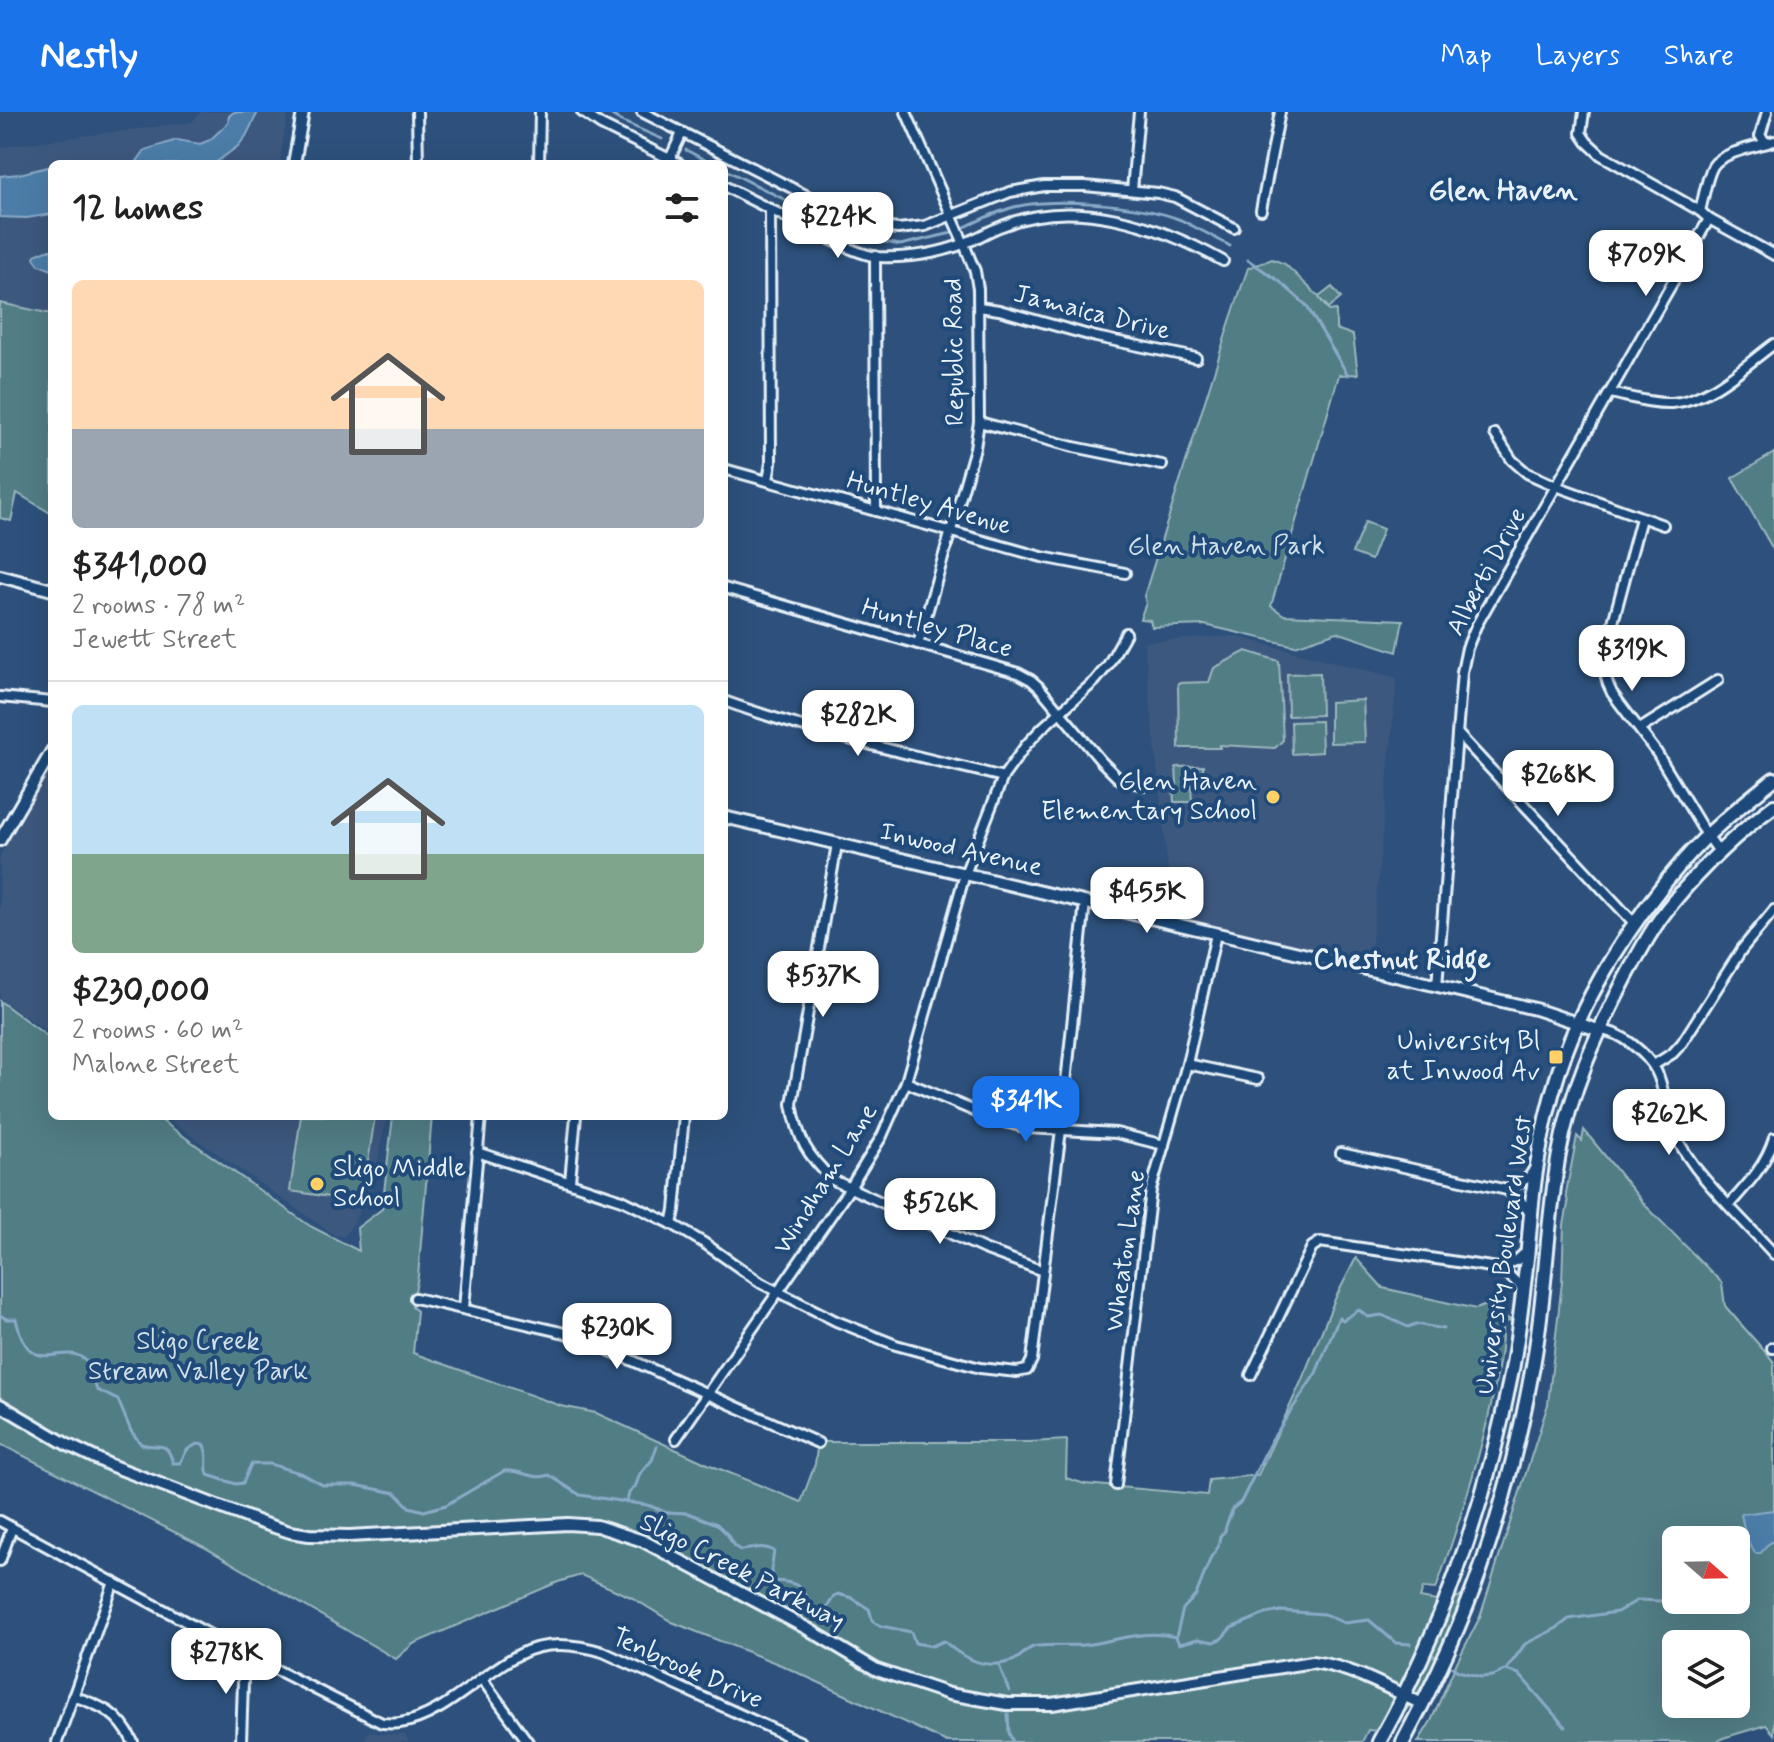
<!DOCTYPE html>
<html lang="en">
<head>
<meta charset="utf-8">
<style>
	:root { --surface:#fff; --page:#f6f6f6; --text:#222; --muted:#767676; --line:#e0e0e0; --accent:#1a73e8 }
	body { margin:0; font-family:Mynerve,sans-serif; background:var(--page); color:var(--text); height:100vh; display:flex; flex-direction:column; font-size:30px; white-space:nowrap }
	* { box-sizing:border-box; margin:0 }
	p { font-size:26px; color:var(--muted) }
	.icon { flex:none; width:44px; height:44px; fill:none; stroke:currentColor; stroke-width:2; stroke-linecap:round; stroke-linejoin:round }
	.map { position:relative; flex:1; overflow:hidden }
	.side { position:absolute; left:48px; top:48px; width:680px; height:960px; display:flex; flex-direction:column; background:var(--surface); border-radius:12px; box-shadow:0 8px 32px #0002 }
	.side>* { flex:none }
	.needle { width:52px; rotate:110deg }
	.buttons { position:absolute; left:1662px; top:1414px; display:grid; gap:16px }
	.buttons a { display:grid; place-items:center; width:88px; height:88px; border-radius:12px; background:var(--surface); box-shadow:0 8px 32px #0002; font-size:40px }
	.price { position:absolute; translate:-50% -68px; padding:0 18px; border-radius:16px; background:#fff; color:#222; font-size:26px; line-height:52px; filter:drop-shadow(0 2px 4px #0008) }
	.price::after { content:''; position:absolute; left:50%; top:48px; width:24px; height:18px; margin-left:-12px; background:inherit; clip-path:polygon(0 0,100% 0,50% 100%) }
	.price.current { background:var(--accent); color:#fff }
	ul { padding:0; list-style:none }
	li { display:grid; align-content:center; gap:16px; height:424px; padding:0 24px }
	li+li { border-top:2px solid var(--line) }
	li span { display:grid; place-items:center; height:248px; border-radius:12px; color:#555 }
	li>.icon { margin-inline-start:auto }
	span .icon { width:144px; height:144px; fill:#fffc; stroke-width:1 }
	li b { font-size:34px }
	h2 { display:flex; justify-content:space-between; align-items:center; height:96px; padding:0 24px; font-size:34px }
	header { display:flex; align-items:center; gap:48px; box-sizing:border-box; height:112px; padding:0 40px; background:var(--accent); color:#fff }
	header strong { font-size:38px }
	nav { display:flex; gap:44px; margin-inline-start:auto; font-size:28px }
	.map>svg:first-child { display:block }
</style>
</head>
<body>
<header>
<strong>Nestly</strong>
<nav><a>Map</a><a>Layers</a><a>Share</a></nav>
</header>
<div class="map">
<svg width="1774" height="1630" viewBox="0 0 1774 1630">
	<rect width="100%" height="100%" fill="#2d517c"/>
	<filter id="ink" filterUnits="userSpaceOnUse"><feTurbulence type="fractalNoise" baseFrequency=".0125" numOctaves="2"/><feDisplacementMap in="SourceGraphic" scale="16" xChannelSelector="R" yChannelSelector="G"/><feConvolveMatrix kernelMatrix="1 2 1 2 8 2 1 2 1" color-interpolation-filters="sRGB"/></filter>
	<g filter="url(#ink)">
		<g fill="#3e597e">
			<polygon points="201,0 288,0 279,52 52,52 52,210 0,196 0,35 192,10"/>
			<polygon points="1233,524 1397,566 1370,851 1173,805 1144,530"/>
			<polygon points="52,655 52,923 0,887 0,743"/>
			<polygon points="163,1004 387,1004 378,1045 379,1061 353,1112 344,1124 336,1124"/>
			<polygon points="369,1619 378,1622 405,1623 409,1630 364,1630"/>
		</g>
		<g fill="#517d85" stroke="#9cb7be" stroke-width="2" fill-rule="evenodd">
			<polygon points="1272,147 1285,152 1319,185 1332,175 1341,186 1329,196 1319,186 1329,199 1336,198 1336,217 1353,223 1358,262 1339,263 1271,494 1284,503 1403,508 1397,540 1337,520 1295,534 1205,513 1152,515 1150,508 1140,507 1146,491 1144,484 1230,209 1248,156"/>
			<polygon points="0,191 52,202 52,402 17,381 11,409 0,406"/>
			<polygon points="1774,341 1774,439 1732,366"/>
			<polygon points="1365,410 1383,417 1371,448 1352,441"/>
			<polygon points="1246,539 1279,549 1283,628 1275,636 1220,633 1220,636 1179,636 1178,571 1209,570 1214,556"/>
			<polygon points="1320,561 1321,603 1288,604 1287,562"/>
			<polygon points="1363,588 1365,630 1330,631 1330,590"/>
			<polygon points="1321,609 1322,640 1292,642 1291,610"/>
			<polygon points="1203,654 1203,672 1191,673 1192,690 1174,690 1173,673 1177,672 1176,655"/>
			<path d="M 0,889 L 52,928 L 52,1004 L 155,1004 L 310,1114 L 359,1139 L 357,1116 L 382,1097 L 393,1004 L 432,1004 L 418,1164 L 412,1195 L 417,1199 L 413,1241 L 561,1294 L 596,1301 L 710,1353 L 801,1390 L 815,1352 L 817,1337 L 820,1337 L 823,1330 L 1029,1330 L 1067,1328 L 1066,1366 L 1085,1372 L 1207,1383 L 1209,1368 L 1258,1363 L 1301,1270 L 1335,1187 L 1356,1146 L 1383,1176 L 1476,1197 L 1501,1187 L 1502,1204 L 1512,1208 L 1502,1211 C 1503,1235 1498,1256 1494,1279 C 1480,1347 1459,1412 1436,1477 L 1423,1476 L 1420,1486 L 1441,1490 L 1480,1479 L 1462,1514 L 1395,1615 L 1378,1619 L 1368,1618 L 1362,1630 L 947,1630 L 781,1553 L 672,1510 L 631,1485 L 581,1463 L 558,1470 L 413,1532 L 396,1547 L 204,1435 L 0,1332 Z"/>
			<polygon points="301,1004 375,1004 362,1090 290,1079"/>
			<path d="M 1584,1018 L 1645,1093 L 1722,1171 L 1725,1194 L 1774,1250 L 1774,1622 L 1766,1613 L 1723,1626 L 1717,1630 L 1418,1630 L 1431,1609 L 1457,1550 L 1480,1505 L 1548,1292 L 1562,1170 L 1564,1113 L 1568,1092 L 1566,1081 L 1577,1024 L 1582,1029 ZM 1676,1428 L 1736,1428 L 1736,1488 L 1676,1488 ZM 1676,1532 L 1736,1532 L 1736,1592 L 1676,1592 Z"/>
		</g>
		<g fill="#4b7da8" stroke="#8aabc8" stroke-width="2">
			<polygon points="234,0 258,0 246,24 238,34 214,52 135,52 145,38 177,28 200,32 210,28 228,11 229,4"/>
			<polygon points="52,54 52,102 27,106 0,105 0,64 19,62"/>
			<polygon points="47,138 52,138 52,158 39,153 34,146 35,143"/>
			<polygon points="1774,1398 1774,1428 1766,1434 1761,1441 1755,1441 1746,1426 1741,1402"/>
		</g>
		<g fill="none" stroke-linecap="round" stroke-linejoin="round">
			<g stroke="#8aabc8" stroke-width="3">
				<polyline points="607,0 621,9 662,27"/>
				<polyline points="686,38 713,52"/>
				<polyline points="724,57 849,120 869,127 900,133 952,121"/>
				<path d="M 965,115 C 978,109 991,102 1005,98 C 1045,83 1141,92 1181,108 C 1197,116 1214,125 1230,134"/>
				<polyline points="1248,148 1279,169 1306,193 1348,263"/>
				<path d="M 0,1203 L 6,1207 L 16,1207 C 30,1272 65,1226 86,1249 C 92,1255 93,1269 97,1278 L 118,1288 L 131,1319 L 141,1332 C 160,1338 166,1326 173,1351 L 180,1351 L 187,1338 L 197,1332 L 204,1333 C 210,1346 204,1351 208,1363 L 236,1372 L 243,1371 L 251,1352 L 270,1352 L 303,1362 L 323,1373 L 355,1373 L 396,1381 L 409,1395 L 424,1399 L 446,1393 L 504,1359 C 520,1357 533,1369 549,1363 L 580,1383 L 647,1393 L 666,1400 L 688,1401 L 717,1412 L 727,1422 L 734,1434 L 740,1438 C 752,1438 762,1432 774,1439 L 771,1459 L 774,1469 C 814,1471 796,1483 820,1500 L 825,1499 L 834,1484 L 838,1482 L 852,1486 L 869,1497 L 873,1510 L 881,1514 L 911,1520 L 915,1531 L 932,1534 L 944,1529 C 963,1547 986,1558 1012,1549 C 1020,1547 1025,1538 1033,1535 C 1041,1532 1072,1534 1083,1533 C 1116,1529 1143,1517 1176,1525 L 1179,1532 L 1198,1527 L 1214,1530 L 1221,1527 L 1231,1516 L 1265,1502 L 1281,1499 L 1324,1502 L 1344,1511 L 1369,1508 L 1396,1531 L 1410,1532"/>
				<polyline points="627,1389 629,1381 635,1375 640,1362 652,1348 657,1334"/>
				<path d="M 1176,1525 L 1183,1497 L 1196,1483 L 1211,1445 L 1218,1435 L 1220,1424 L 1225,1419 C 1226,1410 1231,1405 1232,1397 L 1241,1390 L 1271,1329 L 1316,1261 L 1339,1205 L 1343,1208 L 1359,1198 L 1368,1205 L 1382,1203 L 1408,1215 L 1416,1212 L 1443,1217"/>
				<polyline points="1433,1543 1434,1544"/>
				<polyline points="999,1553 1009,1579"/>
				<polyline points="1452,1555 1458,1559 1481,1565 1493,1564 1506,1558 1525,1532 1557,1516 1569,1507 1617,1500 1638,1488 1660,1489 1676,1485"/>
				<polyline points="1506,1558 1519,1562 1565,1615"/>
				<polyline points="1008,1602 1009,1621 1013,1630"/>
			</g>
			<g stroke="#e8f1f8" stroke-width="14">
				<g id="minor">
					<polyline points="417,0 418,52"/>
					<polyline points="582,0 601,13 680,52"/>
					<polyline points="642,0 851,106 874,114 898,117 925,114 1010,80 1044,74 1085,74 1158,81 1175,85 1234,116"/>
					<polyline points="906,0 964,132 975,159 978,177 979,310 975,336 918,532"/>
					<polyline points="1584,0 1581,21 1587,30 1601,43 1700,99 1709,107 1774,143"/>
					<polyline points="1767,0 1760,24 1767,31"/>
					<polyline points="668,51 682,21"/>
					<polyline points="539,52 540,0"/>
					<path d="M 724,74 C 753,89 782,103 811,118 C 831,127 858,143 879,145 C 907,146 937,142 963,132 C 976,127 988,119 1002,114 C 1074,84 1159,113 1223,149"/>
					<polyline points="1132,78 1139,0"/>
					<polyline points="1261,98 1280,0"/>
					<path d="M 1700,99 C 1704,85 1706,66 1713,54 C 1722,40 1759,34 1774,29"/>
					<polyline points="875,144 876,399"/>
					<polyline points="979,195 999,198 1096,225 1196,246"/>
					<path d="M 1610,281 C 1630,285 1652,292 1672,291 C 1710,288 1744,254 1774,232"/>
					<polyline points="979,310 1074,335 1162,353"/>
					<polyline points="1495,322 1512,348 1527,361 1556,374 1663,413"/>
					<polyline points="724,357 1042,445 1125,461"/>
					<polyline points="768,368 771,351 770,97"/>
					<path d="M 1641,406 L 1604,544 C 1604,558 1605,568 1612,581 L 1657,641 L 1701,714 L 1719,740"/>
					<polyline points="724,476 1018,561 1031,568 1039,575 1101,649 1118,666 1129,670 1144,673"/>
					<polyline points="0,585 52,590"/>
					<path d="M 724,589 C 815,622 910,642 1003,665"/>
					<polyline points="1640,617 1718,568"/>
					<polyline points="1458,622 1635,812"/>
					<path d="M 837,732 L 792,992 C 798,1028 807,1043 833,1068 L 984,1137 L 1043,1159"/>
					<polyline points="1437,874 1462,560 1467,536 1476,514 1709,107"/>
					<path d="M 1599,918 C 1612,919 1622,924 1632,932 C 1670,962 1658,979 1673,1018 C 1678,1031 1687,1044 1695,1055 C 1719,1086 1748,1113 1774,1142"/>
					<polyline points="1187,952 1258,967"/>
					<polyline points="1654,953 1673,941 1682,931 1742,837 1774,798"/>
					<polyline points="906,970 993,1007 1028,1016 1116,1021 1164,1033"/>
					<polyline points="477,1040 622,1088 672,1112 704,1131 761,1171 836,1209 896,1233 980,1256 1017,1260 1027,1258 1032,1248 1061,1018 1085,790"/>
					<polyline points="1341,1041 1507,1078 1520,1088 1529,1100"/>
					<polyline points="570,1069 576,1004"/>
					<polyline points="1507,1078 1529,1065 1534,1057"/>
					<path d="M 1729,1093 C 1748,1072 1766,1053 1774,1026"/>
					<polyline points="672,1112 675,1098 684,1004"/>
					<polyline points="1498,1156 1517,1148 1527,1139"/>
					<polyline points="415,1186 565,1221 604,1236 818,1331"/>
					<polyline points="464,1196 481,1004"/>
					<polyline points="1772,1236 1774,1236"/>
					<polyline points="1251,1263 1312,1135 1320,1130 1498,1156 1509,1163 1523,1177"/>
					<polyline points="676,1327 850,1076 882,1024 906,970 965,762 1003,665 1026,633 1042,616 1095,569 1108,553 1126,521"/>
					<polyline points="1116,1373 1151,1078 1187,952 1216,822"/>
					<path d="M 0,1409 L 253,1546 L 382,1611 C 388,1611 394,1612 400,1611 C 441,1606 482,1561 518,1543 C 544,1529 576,1532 603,1540 L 801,1630"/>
					<polyline points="0,1449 12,1416"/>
					<polyline points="482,1567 528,1630"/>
					<path d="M 73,1584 C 102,1594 119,1601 133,1630"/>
					<polyline points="57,1630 114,1470"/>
					<polyline points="241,1630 244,1540"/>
				</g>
			</g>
			<g stroke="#e8f1f8" stroke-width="16">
				<g id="tertiary">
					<polyline points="294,52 303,0"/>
					<polyline points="0,464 52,478"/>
					<polyline points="724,705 1535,897 1598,918"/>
					<polyline points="0,728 52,639"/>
					<path d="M 0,1293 L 66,1332 L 110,1353 L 262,1411 L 290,1420 L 309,1423 L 349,1424 L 568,1412 L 597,1414 L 643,1429 L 808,1517 L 877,1558 L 949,1582 L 1007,1592 L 1052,1592 L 1312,1550 C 1352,1555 1386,1575 1422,1592"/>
				</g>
			</g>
			<g stroke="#e8f1f8" stroke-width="18">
				<g id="primary">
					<path d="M 1379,1630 C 1443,1515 1486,1392 1511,1263 C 1518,1227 1522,1191 1526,1155 C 1530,1121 1531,1087 1537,1053 C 1542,1021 1549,990 1559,959 C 1583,885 1633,806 1684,748 C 1711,717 1743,692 1774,667"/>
					<path d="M 1403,1630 C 1433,1573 1461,1514 1482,1453 C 1504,1390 1520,1324 1532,1259 C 1546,1187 1546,1114 1559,1042 C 1570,980 1596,923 1625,867 C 1639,841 1654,812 1673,790 C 1703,754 1737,721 1774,694"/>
				</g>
			</g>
			<use href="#minor" stroke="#1f4a7a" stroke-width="8"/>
			<use href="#tertiary" stroke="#1f4a7a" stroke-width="10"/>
			<use href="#primary" stroke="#1f4a7a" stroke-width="12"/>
		</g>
	</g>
	<g fill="#ffd166" stroke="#1f4a7a" stroke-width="3">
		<circle cx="1273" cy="685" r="8"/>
		<rect x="1548" y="937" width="16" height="16" rx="4"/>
		<circle cx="317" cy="1072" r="8"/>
	</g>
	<g text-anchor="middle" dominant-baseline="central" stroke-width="8" stroke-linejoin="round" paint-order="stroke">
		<g font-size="26" fill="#e8f1f8" stroke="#1f4a7a">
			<text transform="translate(1092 201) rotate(14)">Jamaica Drive</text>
			<text transform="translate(955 240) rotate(-91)">Republic Road</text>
			<text transform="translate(929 392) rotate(16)">Huntley Avenue</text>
			<text transform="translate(1487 460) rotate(-62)">Alberti Drive</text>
			<text transform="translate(937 517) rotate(16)">Huntley Place</text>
			<text transform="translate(961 738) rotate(13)">Inwood Avenue</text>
			<text transform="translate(826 1067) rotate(-58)">Windham Lane</text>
			<text transform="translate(1126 1139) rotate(-82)">Wheaton Lane</text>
			<text transform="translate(1505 1143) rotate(-82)">University Boulevard West</text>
			<text transform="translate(742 1460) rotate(27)">Sligo Creek Parkway</text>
			<text transform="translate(687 1557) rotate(24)">Tenbrook Drive</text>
		</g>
		<g font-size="26" fill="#d1e0e7" stroke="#1f4a7a">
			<text x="1226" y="435">Glen Haven Park</text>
			<text x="198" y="1230">Sligo Creek<tspan x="198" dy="30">Stream Valley Park</tspan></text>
		</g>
		<g font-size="26" fill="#e8f1f8" stroke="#1f4a7a" text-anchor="end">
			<text x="1257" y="670">Glen Haven<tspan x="1257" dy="30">Elementary School</tspan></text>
			<text x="1540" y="930">University Bl<tspan x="1540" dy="30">at Inwood Av</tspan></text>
			<text x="333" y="1057" text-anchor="start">Sligo Middle<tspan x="333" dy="30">School</tspan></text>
		</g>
		<g font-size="28" font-weight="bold" fill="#e8f1f8" stroke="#1f4a7a">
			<text x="1503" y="79">Glen Haven</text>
			<text x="1402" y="848">Chestnut Ridge</text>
		</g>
	</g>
</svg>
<div class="buttons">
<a><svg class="needle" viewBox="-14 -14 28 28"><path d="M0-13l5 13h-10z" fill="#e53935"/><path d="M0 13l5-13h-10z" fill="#767676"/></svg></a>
<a><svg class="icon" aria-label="layers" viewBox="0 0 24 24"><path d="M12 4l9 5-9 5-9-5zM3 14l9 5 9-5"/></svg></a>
</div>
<b class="price" style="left:838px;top:148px">$224K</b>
<b class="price" style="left:1646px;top:186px">$709K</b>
<b class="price" style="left:1632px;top:581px">$319K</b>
<b class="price" style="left:858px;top:646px">$282K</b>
<b class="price" style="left:1558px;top:706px">$268K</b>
<b class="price" style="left:1147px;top:823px">$455K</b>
<b class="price" style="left:823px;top:907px">$537K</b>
<b class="price current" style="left:1026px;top:1032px">$341K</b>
<b class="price" style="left:1669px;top:1045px">$262K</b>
<b class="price" style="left:940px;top:1134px">$526K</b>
<b class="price" style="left:617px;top:1259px">$230K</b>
<b class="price" style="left:226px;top:1584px">$278K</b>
<section class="side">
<h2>12 homes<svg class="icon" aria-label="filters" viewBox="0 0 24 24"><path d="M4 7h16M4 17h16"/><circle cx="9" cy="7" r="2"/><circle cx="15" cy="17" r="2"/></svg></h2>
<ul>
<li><span style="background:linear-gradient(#ffd9b3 60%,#9aa5b1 0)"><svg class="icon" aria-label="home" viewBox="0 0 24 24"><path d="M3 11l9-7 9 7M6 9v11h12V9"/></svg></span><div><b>$341,000</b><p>2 rooms · 78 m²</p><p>Jewett Street</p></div></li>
<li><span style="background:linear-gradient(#bfe0f5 60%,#7fa58c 0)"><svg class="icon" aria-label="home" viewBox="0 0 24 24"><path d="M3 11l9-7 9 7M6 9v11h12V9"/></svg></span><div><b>$230,000</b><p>2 rooms · 60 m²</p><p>Malone Street</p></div></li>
</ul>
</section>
</div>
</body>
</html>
